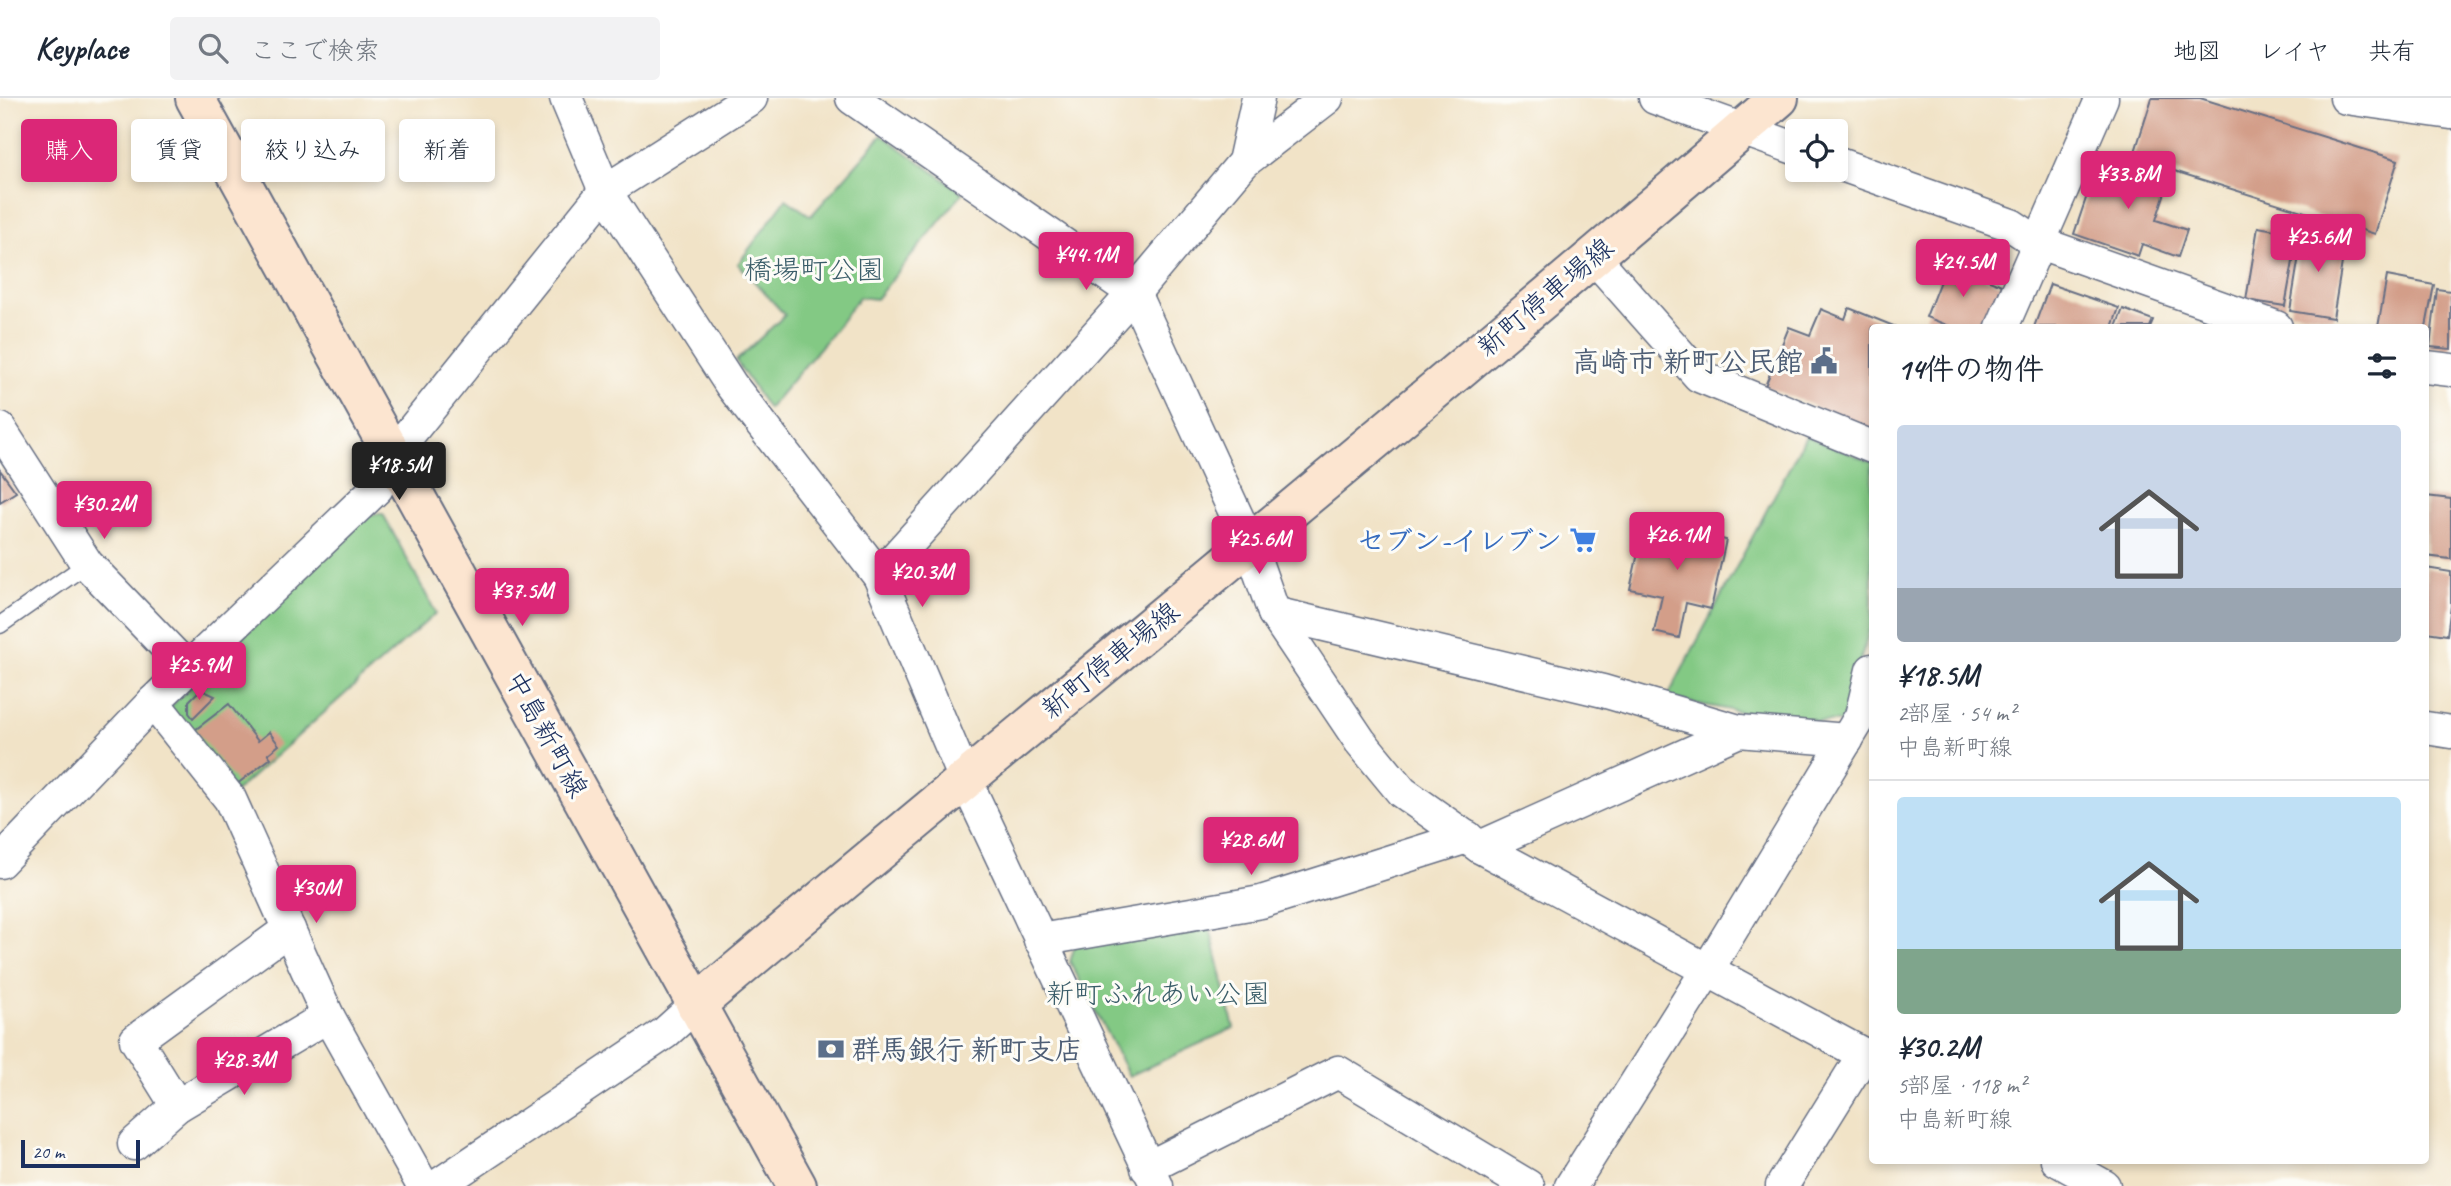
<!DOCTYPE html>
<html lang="ja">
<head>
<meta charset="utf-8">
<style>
	:root { --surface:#fff; --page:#f2f2f3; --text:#1f2937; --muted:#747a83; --line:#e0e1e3; --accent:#db2777 }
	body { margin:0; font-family:Caveat,"Klee One",sans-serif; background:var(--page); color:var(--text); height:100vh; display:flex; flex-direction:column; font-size:26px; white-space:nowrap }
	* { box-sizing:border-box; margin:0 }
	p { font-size:23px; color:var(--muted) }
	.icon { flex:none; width:38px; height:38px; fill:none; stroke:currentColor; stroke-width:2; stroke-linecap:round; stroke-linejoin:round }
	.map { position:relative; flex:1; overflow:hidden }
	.details { position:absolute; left:1869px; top:226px; width:560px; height:840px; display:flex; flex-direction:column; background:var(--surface); border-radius:7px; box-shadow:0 4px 10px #0003 }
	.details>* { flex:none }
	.top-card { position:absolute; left:21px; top:21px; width:665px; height:63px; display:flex; gap:14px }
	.fabs { position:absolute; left:1785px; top:21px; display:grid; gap:14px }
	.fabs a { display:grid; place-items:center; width:63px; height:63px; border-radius:7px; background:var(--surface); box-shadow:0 4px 10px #0003; font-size:35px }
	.scale { position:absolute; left:21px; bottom:18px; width:119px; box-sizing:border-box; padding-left:7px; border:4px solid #1b2f5e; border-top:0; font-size:19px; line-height:24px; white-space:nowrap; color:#1b2f5e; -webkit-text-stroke:5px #fdfcf7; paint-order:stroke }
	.price { position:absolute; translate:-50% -60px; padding:0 16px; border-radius:7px; background:var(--accent); color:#fff; font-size:23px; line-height:46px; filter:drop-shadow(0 2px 4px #0008) }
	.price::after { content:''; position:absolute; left:50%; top:42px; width:21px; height:16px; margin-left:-10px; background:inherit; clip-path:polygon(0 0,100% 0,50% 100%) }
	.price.active { background:#222; color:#fff }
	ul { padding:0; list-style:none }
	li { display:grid; align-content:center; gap:14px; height:371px; padding:0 28px }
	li+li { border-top:2px solid var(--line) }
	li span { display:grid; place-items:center; height:217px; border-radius:7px; color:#555 }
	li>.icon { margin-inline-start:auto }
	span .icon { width:126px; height:126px; fill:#fffc; stroke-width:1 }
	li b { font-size:30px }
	h2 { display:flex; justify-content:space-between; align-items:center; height:84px; padding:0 28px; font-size:30px }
	.chip { padding:0 24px; border-radius:7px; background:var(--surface); box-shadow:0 4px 10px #0003; font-size:24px; line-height:63px }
	.chip.active { background:var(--accent); color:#fff }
	header { display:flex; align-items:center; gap:42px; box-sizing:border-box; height:98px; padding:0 35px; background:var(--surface); border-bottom:2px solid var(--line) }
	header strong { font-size:33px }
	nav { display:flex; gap:38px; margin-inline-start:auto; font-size:24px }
	.search { width:490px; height:63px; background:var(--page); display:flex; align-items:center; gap:18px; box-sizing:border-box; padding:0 24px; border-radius:7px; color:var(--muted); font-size:26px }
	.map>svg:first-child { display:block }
</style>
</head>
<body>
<header>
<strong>Keyplace</strong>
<div class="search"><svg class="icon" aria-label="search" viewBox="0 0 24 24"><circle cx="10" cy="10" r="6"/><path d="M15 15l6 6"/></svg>ここで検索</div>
<nav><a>地図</a><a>レイヤ</a><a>共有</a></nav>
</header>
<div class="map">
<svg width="2451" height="1088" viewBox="0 0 2451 1088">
	<rect width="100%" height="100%" fill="#fdfcf7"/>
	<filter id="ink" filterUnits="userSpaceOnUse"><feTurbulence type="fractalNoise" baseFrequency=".0143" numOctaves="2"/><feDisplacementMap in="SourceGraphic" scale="14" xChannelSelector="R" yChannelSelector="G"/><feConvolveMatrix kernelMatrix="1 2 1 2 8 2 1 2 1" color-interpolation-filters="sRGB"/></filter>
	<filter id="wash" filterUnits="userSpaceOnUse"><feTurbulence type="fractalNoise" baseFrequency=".00686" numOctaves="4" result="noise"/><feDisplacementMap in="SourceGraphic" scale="28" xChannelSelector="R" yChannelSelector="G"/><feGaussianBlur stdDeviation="1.57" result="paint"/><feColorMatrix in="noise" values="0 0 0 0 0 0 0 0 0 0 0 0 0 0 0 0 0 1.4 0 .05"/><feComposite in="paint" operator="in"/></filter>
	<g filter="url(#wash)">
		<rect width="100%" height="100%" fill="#f1e3c7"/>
		<g fill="#83c984" stroke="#4f7c71" stroke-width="2">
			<polygon points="882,37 963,95 876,201 859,199 830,238 768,311 736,263 785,217 738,166 786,101 811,118"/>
			<polygon points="1806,338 1872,364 1872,523 1842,624 1788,623 1667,600"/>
			<polygon points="368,416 383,416 436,515 235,694 169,610"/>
			<polygon points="1208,822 1234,930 1129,978 1070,864 1075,847"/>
		</g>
		<g id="blocks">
			<g fill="#d39e89">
				<polygon points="2152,0 2200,0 2398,62 2375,136 2133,60"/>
				<polygon points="2100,59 2169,82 2156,122 2187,132 2178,159 2142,146 2138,158 2074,136"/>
				<polygon points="2258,129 2298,136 2285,208 2246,202"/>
				<polygon points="2303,133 2346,140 2333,220 2290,213"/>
				<polygon points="1947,165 2002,187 1985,229 1952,229 1926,219"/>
				<polygon points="2387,178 2434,187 2426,229 2378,229"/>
				<polygon points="2050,186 2119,210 2112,229 2034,229"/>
				<polygon points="2437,191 2451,193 2451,251 2430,249"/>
				<polygon points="1849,210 1896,229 1872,229 1872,332 1765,288 1789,229 1810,237 1821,211 1845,221"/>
				<polygon points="2123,211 2153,222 2150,229 2116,229"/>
				<polygon points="0,372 16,394 0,404"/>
				<polygon points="2426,398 2451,401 2451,461 2426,458"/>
				<polygon points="1645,424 1726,442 1711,511 1686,505 1679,540 1654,534 1662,498 1630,491"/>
				<polygon points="2426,470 2451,474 2451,508 2447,537 2426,534"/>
				<polygon points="204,593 215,598 193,620 189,615 189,603 198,594"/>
				<polygon points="229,606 258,643 269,634 279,647 268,656 271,660 237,686 195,632"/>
			</g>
		</g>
	</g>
	<g filter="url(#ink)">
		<use href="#blocks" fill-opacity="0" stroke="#666e83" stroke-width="2"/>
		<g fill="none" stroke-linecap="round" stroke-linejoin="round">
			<g stroke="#666e83" stroke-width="19">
				<polyline id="lane" points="0,527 87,466"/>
			</g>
			<g stroke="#666e83" stroke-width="35">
				<g id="street">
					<polyline points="566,0 605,93 731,287 879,478 965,681 1157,1088"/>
					<polyline points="852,0 1134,195 1250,447 1274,515 1360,643 1402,694 1480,749 1872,961"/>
					<polyline points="1655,0 1797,51"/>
					<polyline points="2346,0 2451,15"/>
					<polyline points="1244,64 1258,0"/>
					<polyline points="1836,65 2011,127 2037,144 2276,229"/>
					<polyline points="1593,158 1699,278 1872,349"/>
					<polyline points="2002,229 2102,0"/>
					<polyline points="2426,269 2451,272"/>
					<polyline points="0,331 87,466 188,571"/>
					<polyline points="879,478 1134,195 1244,64 1327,0"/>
					<polyline points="1274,515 1603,593 1739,633"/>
					<polyline points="153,604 230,701 328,918 423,1088"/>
					<polyline points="2426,630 2451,634"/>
					<polyline points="1480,749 1739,633 1847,642"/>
					<polyline points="0,764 153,604 377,390 393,356 605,93 751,0"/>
					<polyline points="1040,842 1261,804 1467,739"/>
					<polyline points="177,1008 136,942 289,831"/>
					<polyline points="134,1046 177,1008 328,918"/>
					<polyline points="2057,1062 2104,1088"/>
					<polyline points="1147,1070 1338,974 1528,1088"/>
					<polyline points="437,1088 665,935 696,907"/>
					<polyline points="1571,1088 1708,871 1861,618 1872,572"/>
					<polyline points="1782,1088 1864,956"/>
				</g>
			</g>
			<g stroke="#666e83" stroke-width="42">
				<g id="secondary">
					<polyline points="195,0 797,1088"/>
					<path d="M 696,907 C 1056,603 1423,308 1779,0"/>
				</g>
			</g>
			<use href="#lane" stroke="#fff" stroke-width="16"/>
			<use href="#street" stroke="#fff" stroke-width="32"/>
			<use href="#secondary" stroke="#fce5d0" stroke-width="38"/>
		</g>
	</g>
	<defs>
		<g id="civic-bare" transform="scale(2.1)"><path d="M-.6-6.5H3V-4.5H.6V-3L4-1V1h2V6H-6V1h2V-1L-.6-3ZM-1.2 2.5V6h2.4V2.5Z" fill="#5c6f8a" stroke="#fdfcf7" stroke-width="2.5" paint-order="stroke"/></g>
		<g id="supermarket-bare" transform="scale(2.1)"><path d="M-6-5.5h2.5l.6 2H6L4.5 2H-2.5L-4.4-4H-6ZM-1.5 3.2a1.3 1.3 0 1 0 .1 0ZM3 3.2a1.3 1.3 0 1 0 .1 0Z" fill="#3f7fe0" stroke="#fdfcf7" stroke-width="2.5" paint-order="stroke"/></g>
		<g id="bank-bare" transform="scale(2.1)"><path d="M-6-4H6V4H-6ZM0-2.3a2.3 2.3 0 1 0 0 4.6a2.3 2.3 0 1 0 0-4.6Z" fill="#5c6f8a" stroke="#fdfcf7" stroke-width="2.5" paint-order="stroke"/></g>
	</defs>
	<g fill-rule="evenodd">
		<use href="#civic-bare" x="1824" y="263"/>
		<use href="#supermarket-bare" x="1583" y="442"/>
		<use href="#bank-bare" x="831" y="951"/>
	</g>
	<g text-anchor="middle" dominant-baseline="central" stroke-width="6" stroke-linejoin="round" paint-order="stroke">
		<g font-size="28" fill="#3a5d69" stroke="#fdfcf7">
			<text x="814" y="171">橋場町公園</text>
			<text x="1158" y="895">新町ふれあい公園</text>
		</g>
		<g font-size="28" fill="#1b2f5e" stroke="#fdfcf7">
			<text transform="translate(1545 199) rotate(-40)">新町停車場線</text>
			<text transform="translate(1110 562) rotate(-39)">新町停車場線</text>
			<text transform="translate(547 636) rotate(61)">中島新町線</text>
		</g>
		<g font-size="28" font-weight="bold" fill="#4e5e75" stroke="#fdfcf7" text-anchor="end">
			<text x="1803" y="263">高崎市 新町公民館</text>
			<text x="852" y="951" text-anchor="start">群馬銀行 新町支店</text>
		</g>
		<g font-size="28" font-weight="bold" fill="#366cbe" stroke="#fdfcf7" text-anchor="end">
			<text x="1562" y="442">セブン-イレブン</text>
		</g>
	</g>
</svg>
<div class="fabs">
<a><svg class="icon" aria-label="locate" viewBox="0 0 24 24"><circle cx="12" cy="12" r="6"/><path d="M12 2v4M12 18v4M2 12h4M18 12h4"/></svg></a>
</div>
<div class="scale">20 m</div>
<b class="price" style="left:2128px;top:113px">¥33.8M</b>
<b class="price" style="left:2318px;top:176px">¥25.6M</b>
<b class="price" style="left:1086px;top:194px">¥44.1M</b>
<b class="price" style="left:1963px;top:201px">¥24.5M</b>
<b class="price active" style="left:399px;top:404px">¥18.5M</b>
<b class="price" style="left:104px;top:443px">¥30.2M</b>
<b class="price" style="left:1677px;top:474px">¥26.1M</b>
<b class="price" style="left:1259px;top:478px">¥25.6M</b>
<b class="price" style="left:922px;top:511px">¥20.3M</b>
<b class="price" style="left:522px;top:530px">¥37.5M</b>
<b class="price" style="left:199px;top:604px">¥25.9M</b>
<b class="price" style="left:1251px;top:779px">¥28.6M</b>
<b class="price" style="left:316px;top:827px">¥30M</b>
<b class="price" style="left:244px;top:999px">¥28.3M</b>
<div class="top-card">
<a class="chip active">購入</a>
<a class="chip">賃貸</a>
<a class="chip">絞り込み</a>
<a class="chip">新着</a>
</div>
<section class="details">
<h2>14件の物件<svg class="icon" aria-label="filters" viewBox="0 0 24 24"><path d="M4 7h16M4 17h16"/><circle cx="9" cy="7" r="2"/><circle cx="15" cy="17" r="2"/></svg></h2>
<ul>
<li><span style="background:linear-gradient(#c9d6e8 75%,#9aa5b1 0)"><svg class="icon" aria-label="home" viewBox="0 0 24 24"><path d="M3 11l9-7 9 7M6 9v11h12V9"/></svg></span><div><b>¥18.5M</b><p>2部屋 · 54 m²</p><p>中島新町線</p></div></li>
<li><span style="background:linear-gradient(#bfe0f5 70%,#7fa58c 0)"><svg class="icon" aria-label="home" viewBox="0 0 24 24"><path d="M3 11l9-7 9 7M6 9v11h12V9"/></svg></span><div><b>¥30.2M</b><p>5部屋 · 118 m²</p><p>中島新町線</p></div></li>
</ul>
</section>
</div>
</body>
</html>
